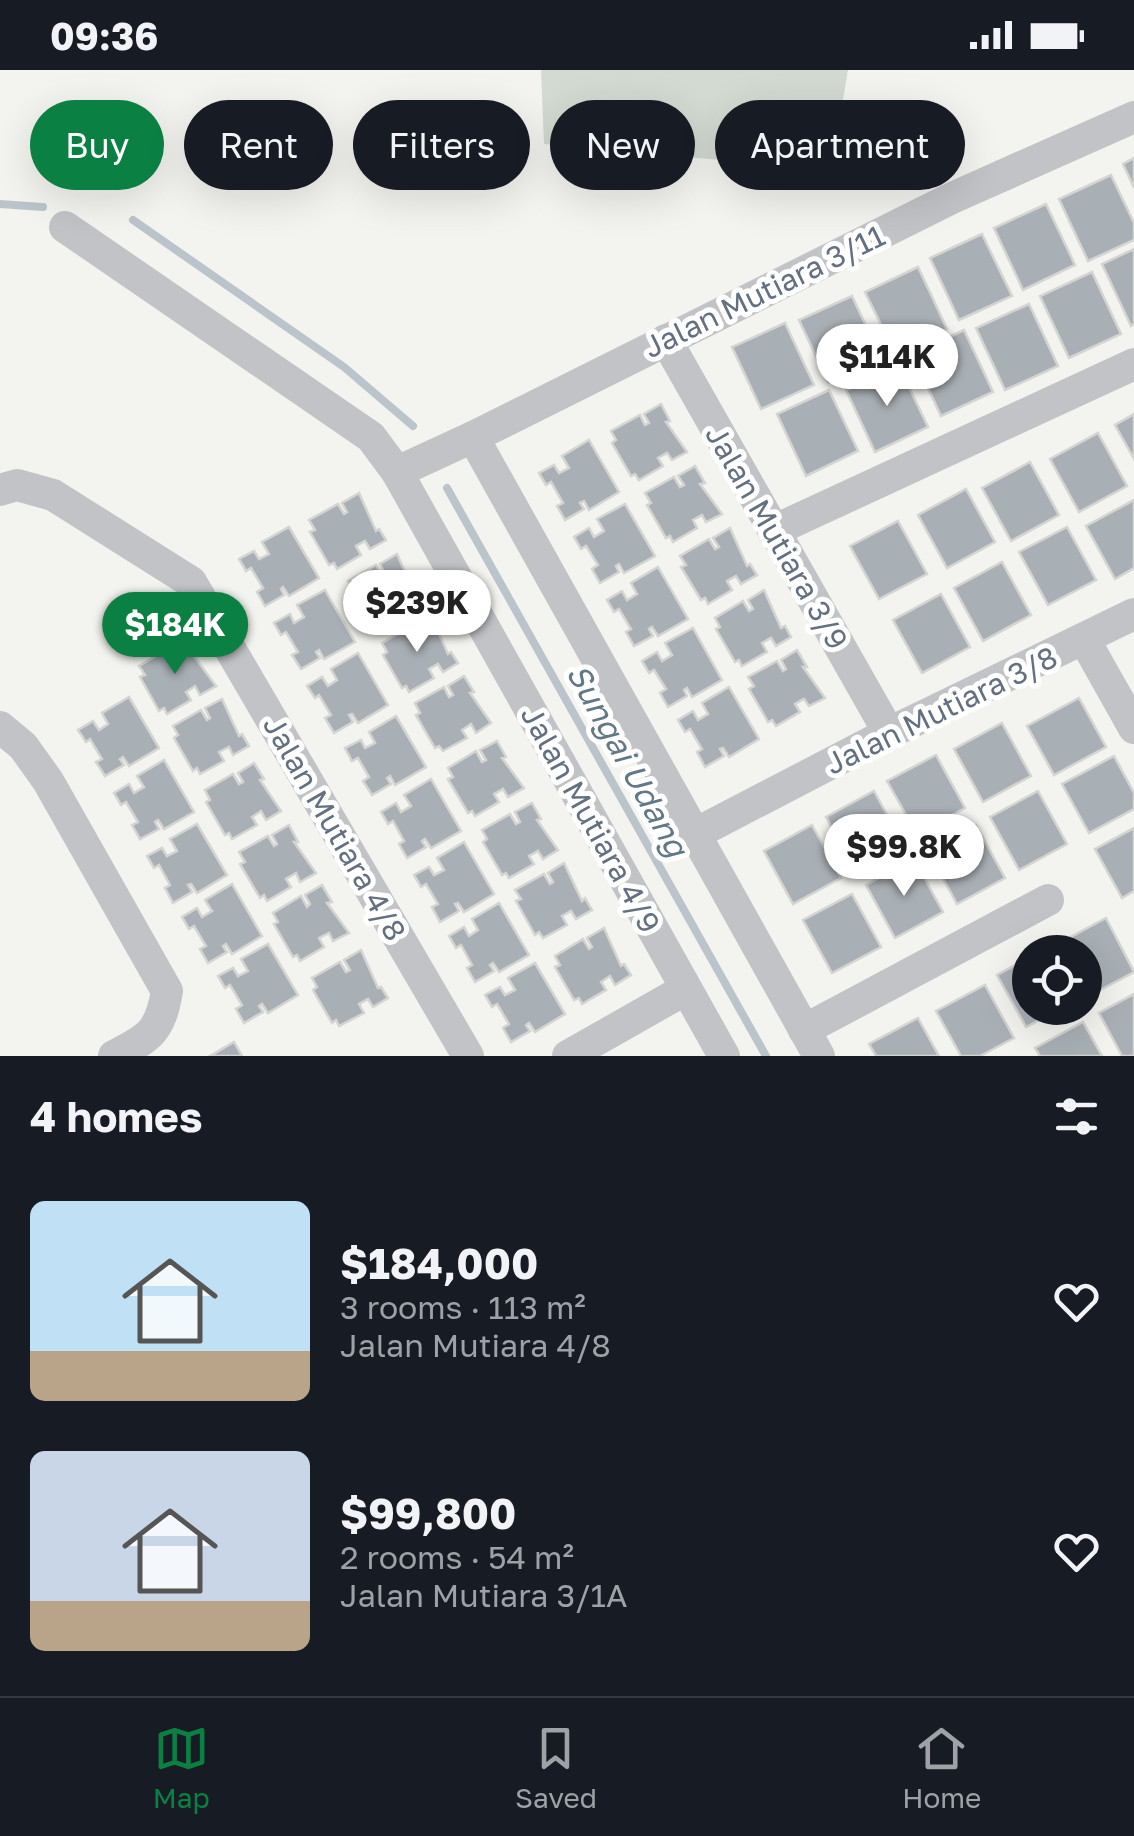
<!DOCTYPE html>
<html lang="en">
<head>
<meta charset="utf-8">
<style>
	:root { --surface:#171b24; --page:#242831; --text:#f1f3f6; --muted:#9ea1a6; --line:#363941; --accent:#0b8043 }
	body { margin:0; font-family:"Golos Text",sans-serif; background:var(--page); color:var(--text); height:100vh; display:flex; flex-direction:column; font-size:38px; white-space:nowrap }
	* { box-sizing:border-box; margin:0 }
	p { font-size:32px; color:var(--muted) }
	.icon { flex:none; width:55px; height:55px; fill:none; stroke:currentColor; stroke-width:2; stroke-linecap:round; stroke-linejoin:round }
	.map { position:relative; height:986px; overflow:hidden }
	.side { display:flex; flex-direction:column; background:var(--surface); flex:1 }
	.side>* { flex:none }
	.guide { position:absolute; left:30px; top:30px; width:1075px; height:90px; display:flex; gap:20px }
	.fabs { position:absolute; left:1012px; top:865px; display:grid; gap:20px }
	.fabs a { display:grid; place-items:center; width:90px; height:90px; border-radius:50%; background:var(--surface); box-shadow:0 10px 40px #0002; font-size:50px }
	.price { position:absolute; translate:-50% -85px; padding:0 22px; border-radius:35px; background:#fff; color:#222; font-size:32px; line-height:65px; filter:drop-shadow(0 2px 5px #0008) }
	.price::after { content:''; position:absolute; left:50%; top:60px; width:30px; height:22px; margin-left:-15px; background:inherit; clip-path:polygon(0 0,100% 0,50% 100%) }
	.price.active { background:var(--accent); color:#fff }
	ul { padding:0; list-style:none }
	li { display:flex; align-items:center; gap:30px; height:250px; padding:0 30px }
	li span { display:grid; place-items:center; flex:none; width:280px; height:200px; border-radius:15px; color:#555 }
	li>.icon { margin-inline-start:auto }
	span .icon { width:120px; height:120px; fill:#fffc; stroke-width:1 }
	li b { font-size:42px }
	h2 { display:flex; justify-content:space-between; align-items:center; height:120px; padding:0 30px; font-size:42px }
	.tag { padding:0 35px; border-radius:45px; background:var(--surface); box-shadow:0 10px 40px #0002; font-size:35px; line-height:90px }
	.tag.active { background:var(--accent); color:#fff }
	.status { display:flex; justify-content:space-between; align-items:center; height:70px; padding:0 50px; background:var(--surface); direction:ltr }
	.status svg { height:28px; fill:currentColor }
	.dock { display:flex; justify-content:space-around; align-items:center; height:140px; border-top:2px solid var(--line); background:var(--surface); font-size:28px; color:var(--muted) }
	.dock a { display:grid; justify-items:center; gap:5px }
	.dock .active { color:var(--accent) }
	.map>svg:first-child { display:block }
</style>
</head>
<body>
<div class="status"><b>09:36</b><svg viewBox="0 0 49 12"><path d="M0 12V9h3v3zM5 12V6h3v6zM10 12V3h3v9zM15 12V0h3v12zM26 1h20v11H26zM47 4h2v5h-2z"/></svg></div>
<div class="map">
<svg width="1134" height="986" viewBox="0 0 1134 986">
	<rect width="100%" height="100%" fill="#f3f4ef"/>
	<polygon fill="#d3dad1" points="541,0 848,0 831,100 544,74"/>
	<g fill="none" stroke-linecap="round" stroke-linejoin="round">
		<g stroke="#bac4ca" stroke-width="8">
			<polyline points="0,134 43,137"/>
			<polyline points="133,150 344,297 413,356"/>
			<polyline points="447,418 766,986"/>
		</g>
	</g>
	<g fill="#a9b0b5" stroke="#d4d5d2" stroke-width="2.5">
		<polygon points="1134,88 1134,118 1123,94"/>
		<polygon points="1111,105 1134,153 1134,170 1088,191 1059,129"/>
		<polygon points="1046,134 1075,195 1023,220 994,158"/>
		<polygon points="982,164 1012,226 959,250 930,188"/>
		<polygon points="1134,179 1134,254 1131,256 1102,194"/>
		<polygon points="918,197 947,259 895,283 865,222"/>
		<polygon points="1092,202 1121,264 1069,288 1040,226"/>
		<polygon points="852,226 881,288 828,312 799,250"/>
		<polygon points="1029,234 1058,296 1005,320 976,258"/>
		<polygon points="785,253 814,315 761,339 732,277"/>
		<polygon points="964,260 993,322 941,346 912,284"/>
		<polygon points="899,296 928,357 875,382 846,320"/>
		<polygon points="829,320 858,381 806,406 777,344"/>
		<polygon points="661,334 670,351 666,352 687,382 672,390 667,383 658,388 663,396 639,410 635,404 631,406 612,373 616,370 611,361 640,345 645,355 649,353 644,344"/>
		<polygon points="1134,344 1134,389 1115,355"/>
		<polygon points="1098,363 1127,416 1079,442 1050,389"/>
		<polygon points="589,370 619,422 589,440 584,431 580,433 584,439 565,450 557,436 563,433 551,412 546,415 539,403 554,395 559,403 569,398 562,386"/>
		<polygon points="1030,392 1059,445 1011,471 982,418"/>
		<polygon points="695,396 705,413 700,414 722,444 706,452 702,445 693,450 697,458 673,472 670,466 666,468 647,435 651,433 645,423 674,407 680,417 684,415 678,406"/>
		<polygon points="966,419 995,472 947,498 918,445"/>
		<polygon points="359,423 376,461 379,459 386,470 370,479 365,471 356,476 361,485 337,499 334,493 329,495 310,462 315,460 309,450 338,434 344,444 347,442 342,433"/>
		<polygon points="1134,430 1134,498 1115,509 1086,456"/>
		<polygon points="625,434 655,486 624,503 619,494 616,496 619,502 600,513 592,499 598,495 586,476 581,479 574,467 589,458 594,467 604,461 597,449"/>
		<polygon points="898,451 927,504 879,529 850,476"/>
		<polygon points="289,457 319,508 289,526 283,517 281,519 284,525 265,536 257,522 263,518 251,498 246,501 239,489 254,481 259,489 269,484 262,472"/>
		<polygon points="1067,457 1096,510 1048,535 1019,482"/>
		<polygon points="730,458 747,496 750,494 757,505 741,514 736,506 727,511 732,520 708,534 705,528 701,530 681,497 686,495 680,486 709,469 715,479 719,477 713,468"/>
		<polygon points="397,484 414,522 417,520 424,531 408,540 403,532 394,537 399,546 375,560 372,554 367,556 348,523 353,520 348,511 376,495 382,505 385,503 380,494"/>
		<polygon points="1002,492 1031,545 983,571 954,518"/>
		<polygon points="658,497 688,549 658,566 652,557 649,559 653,566 634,576 626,562 631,559 619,539 614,542 607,530 622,521 627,530 637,524 631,513"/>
		<polygon points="325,520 355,572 324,589 319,580 316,582 320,588 301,599 292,585 298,582 286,562 281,565 274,553 290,544 294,553 304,547 297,535"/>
		<polygon points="764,520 781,558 785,556 791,567 776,576 771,568 762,573 767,582 742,596 739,590 735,592 716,559 720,557 715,548 743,531 749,541 753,539 748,530"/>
		<polygon points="941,524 970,577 922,603 893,550"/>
		<polygon points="431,546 448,584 451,582 458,593 443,602 438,594 429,599 434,608 409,622 406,616 402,618 383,585 387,582 382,573 410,557 416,567 420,565 414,556"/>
		<polygon points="693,558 722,610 692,627 687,618 684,620 687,626 668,637 660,623 666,619 654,600 649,603 642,591 657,582 662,591 672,585 665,573"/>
		<polygon points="189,569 198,585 194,586 216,616 200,625 195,616 186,622 191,630 167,644 164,638 159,641 140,607 145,605 139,596 168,579 174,590 177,588 172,578"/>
		<polygon points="797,580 807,597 803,597 825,628 809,636 804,629 795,634 800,642 776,656 772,650 768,652 749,619 754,616 748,607 777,591 783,601 786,599 781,590"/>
		<polygon points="358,583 388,635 358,653 352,644 349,645 353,652 334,663 325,648 331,645 319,625 315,628 307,616 322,607 328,616 337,610 331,599"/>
		<polygon points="464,606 474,622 470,623 491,653 476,663 471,654 462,660 467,668 443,681 439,676 435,678 416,645 420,643 415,633 444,617 449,627 453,625 448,616"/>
		<polygon points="729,617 759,669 729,687 723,678 720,679 724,686 705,697 697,682 702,679 690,659 685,662 678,650 693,641 698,650 708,644 702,633"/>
		<polygon points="129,627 159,678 129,696 123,687 120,689 124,695 105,706 96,692 102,689 90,669 86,672 78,660 93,651 99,660 108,654 102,643"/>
		<polygon points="1079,628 1106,677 1054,705 1027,656"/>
		<polygon points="222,629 239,666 242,664 249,676 233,685 229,677 219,682 224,691 200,704 197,698 193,701 174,668 178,665 173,656 201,640 207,650 210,648 205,638"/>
		<polygon points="396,646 426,697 395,715 390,706 387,708 391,714 372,725 363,711 369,707 358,688 352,691 345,678 361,670 365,678 375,673 369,662"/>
		<polygon points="1002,653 1031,706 983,732 954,679"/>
		<polygon points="497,671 506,687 502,688 524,718 508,727 503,719 494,724 499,732 475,746 472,741 468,743 448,709 453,707 448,698 476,681 482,692 486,690 480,680"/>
		<polygon points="936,685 965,738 917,764 887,711"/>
		<polygon points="1114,686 1134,723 1134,739 1089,763 1062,714"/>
		<polygon points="164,690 194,742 164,759 158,750 155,752 159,759 140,769 132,755 138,752 126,732 121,735 114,723 129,714 134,723 144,717 137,706"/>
		<polygon points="254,693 264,709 260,710 281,741 266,750 261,741 252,747 257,755 232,769 229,763 225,765 206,732 210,730 205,720 233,704 239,714 243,712 238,703"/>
		<polygon points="431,709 461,761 431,778 425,769 422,771 426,777 407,788 399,774 404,771 393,751 388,754 381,742 396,733 401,742 411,736 404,725"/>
		<polygon points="874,721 903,774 855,800 826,747"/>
		<polygon points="1038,721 1067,774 1019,800 990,747"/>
		<polygon points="532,733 541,749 537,750 558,780 543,789 538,781 529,786 534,794 509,808 506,803 502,805 483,772 487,769 482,760 510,744 516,754 520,752 515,742"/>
		<polygon points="197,754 227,805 197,823 191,814 188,815 192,822 173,833 165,818 170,815 159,795 154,798 147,786 162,778 167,786 177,781 170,769"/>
		<polygon points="289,755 298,772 294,772 316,803 300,812 296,803 286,809 291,817 267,831 264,825 260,828 240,794 245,792 239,782 268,766 274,776 277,774 272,765"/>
		<polygon points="812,755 841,808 793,834 764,781"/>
		<polygon points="976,755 1005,808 957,834 928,781"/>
		<polygon points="1134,758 1134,821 1122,828 1095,779"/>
		<polygon points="464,772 494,824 464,842 458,833 455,834 459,841 440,852 432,837 438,834 426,814 421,817 414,805 429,797 434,805 444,800 437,788"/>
		<polygon points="914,789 943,842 895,868 866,815"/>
		<polygon points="564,793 582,831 585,828 592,840 576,849 571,841 562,846 567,855 543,868 539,862 535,865 516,831 521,829 515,820 544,804 550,814 553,812 548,803"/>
		<polygon points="232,814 262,866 232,884 226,874 223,876 227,882 208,893 200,879 206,876 194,856 189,859 182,847 197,838 202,847 212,841 205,830"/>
		<polygon points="322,815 332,832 327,833 349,863 333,871 329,863 319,868 324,877 300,891 297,885 293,887 274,854 278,852 273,843 301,826 307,837 310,834 305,825"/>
		<polygon points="852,824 881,877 832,903 803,850"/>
		<polygon points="499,833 529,885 499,902 493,893 490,895 494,901 475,912 467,898 472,895 461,875 456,878 449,866 464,857 469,866 478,860 472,849"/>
		<polygon points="1106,848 1134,902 1087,927 1085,882 1062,882 1058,874"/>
		<polygon points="604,858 621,896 624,894 631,905 615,915 610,906 601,912 606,920 582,934 579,928 574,930 555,897 560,895 555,886 583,869 589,879 592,877 587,868"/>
		<polygon points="268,874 298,925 268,943 262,934 259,936 263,942 244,953 236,939 242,935 230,915 225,918 218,906 233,898 238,906 248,901 241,889"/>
		<polygon points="361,880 378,918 381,917 388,928 373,937 368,929 359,934 364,943 339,956 336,950 332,953 313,920 317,917 312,908 340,892 346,902 350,900 344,890"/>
		<polygon points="1030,887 1030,938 1063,938 1026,957 997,905"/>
		<polygon points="535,893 565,944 535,962 529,953 526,955 530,961 511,972 503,958 509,954 497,934 492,937 485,925 500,917 505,925 515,920 508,908"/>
		<polygon points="985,915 1014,968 980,986 961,986 936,941"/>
		<polygon points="1134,924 1134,986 1122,986 1099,943"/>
		<polygon points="918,948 939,986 876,986 869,974"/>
		<polygon points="1083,952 1102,986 1040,986 1035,978"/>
		<polygon points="234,972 242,986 210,986"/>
	</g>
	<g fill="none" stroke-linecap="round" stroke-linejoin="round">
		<g stroke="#c1c3c7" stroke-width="32">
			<polyline points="65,157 371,367 397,402 724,986"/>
			<polyline points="666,270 889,663"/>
			<polyline points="473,367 819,986"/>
			<polyline points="397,402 473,367 952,128 1134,47"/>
			<polyline points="0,420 17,415 53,425 191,512 468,986"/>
			<polyline points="773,461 1134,294"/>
			<polyline points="1084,569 1134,658"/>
			<path d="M 0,657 L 23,676 L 48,711 L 167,921 C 160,962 150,967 114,986"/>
			<polyline points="695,764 889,663 1134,544"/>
			<polyline points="804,960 1048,830"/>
			<polyline points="568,986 686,919"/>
		</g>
	</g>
	<g text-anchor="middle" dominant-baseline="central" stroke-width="10" stroke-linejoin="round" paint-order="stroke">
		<g font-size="30" fill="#637080" stroke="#fff">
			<text transform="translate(764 221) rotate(-26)">Jalan Mutiara 3/11</text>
			<text transform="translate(777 467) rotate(60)">Jalan Mutiara 3/9</text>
			<text transform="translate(941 640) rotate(-26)">Jalan Mutiara 3/8</text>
			<text transform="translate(591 749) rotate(61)">Jalan Mutiara 4/9</text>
			<text transform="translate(335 758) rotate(60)">Jalan Mutiara 4/8</text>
		</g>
		<g font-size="32" font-style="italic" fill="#637885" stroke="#fff">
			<text transform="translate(628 690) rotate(61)">Sungai Udang</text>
		</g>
	</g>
</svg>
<div class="fabs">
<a><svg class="icon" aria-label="locate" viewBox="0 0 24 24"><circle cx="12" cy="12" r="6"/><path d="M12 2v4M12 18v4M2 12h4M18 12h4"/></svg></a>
</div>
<b class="price" style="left:887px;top:339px">$114K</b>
<b class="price" style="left:417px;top:585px">$239K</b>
<b class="price active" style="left:175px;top:607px">$184K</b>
<b class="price" style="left:904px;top:829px">$99.8K</b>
<div class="guide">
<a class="tag active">Buy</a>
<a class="tag">Rent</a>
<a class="tag">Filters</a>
<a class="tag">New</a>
<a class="tag">Apartment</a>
</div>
</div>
<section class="side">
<h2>4 homes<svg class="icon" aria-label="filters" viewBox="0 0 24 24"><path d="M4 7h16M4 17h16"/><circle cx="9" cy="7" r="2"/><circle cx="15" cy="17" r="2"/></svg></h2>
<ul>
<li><span style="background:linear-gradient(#bfe0f5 75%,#b9a48a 0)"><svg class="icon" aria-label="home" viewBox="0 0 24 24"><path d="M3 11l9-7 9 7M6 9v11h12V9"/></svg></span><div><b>$184,000</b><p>3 rooms · 113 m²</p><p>Jalan Mutiara 4/8</p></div><svg class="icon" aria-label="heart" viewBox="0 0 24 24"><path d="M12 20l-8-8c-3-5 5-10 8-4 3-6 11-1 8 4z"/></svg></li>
<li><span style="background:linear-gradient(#c9d6e8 75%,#b9a48a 0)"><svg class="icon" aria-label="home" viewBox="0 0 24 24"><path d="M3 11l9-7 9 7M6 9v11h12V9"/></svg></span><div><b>$99,800</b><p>2 rooms · 54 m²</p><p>Jalan Mutiara 3/1A</p></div><svg class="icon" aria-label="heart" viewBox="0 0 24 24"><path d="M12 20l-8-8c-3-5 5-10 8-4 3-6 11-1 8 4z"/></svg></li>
</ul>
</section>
<nav class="dock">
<a class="active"><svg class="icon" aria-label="map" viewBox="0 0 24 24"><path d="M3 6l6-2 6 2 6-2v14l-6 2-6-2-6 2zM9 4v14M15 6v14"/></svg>Map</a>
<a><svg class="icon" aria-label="saved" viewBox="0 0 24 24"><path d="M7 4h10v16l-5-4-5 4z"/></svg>Saved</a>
<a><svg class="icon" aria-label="home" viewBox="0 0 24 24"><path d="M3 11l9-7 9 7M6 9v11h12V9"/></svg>Home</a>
</nav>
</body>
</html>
